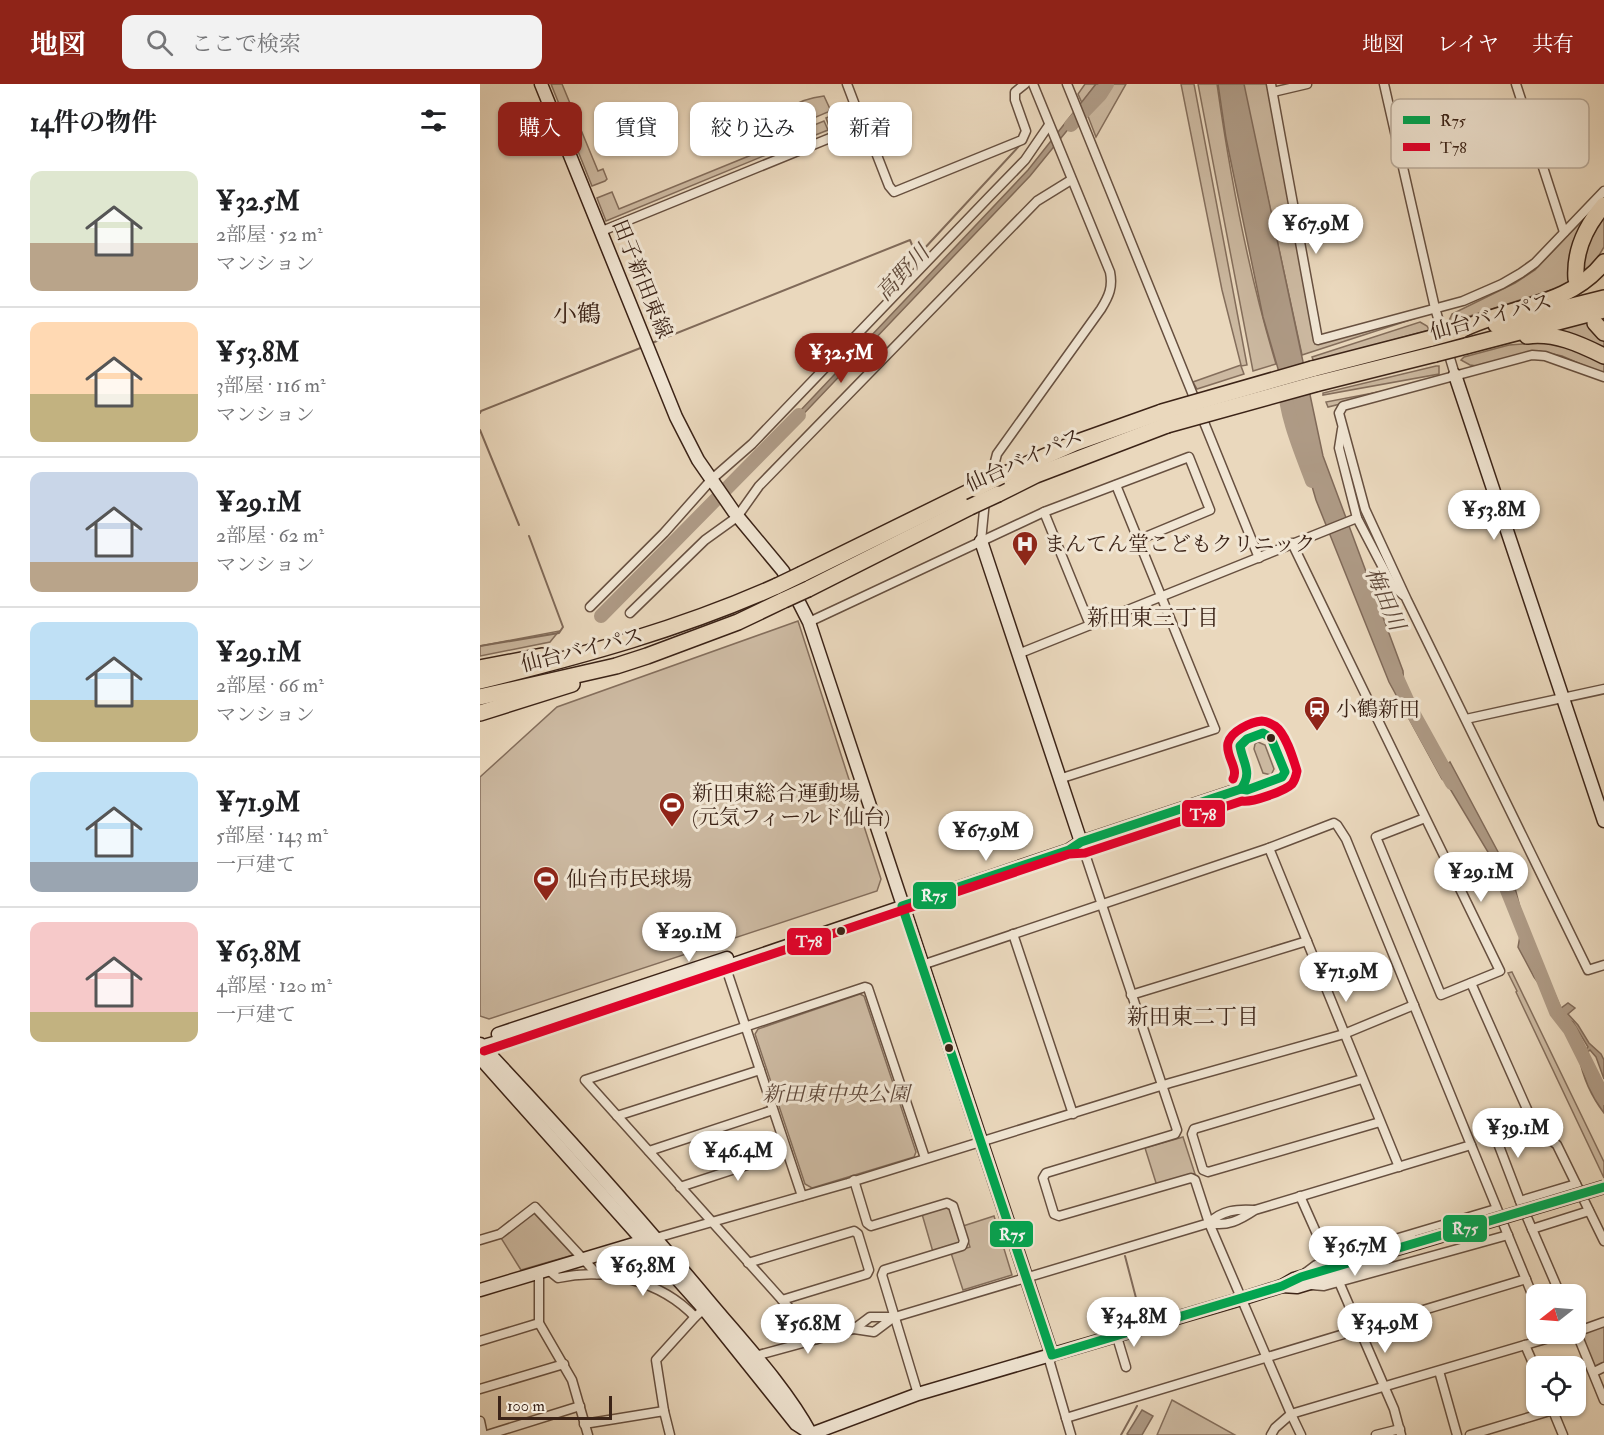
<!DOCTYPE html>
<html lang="ja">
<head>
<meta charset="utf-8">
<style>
	:root { --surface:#fff; --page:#f2f2f2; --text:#202124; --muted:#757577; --line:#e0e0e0; --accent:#8f2418 }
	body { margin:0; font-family:"IM FELL Double Pica","Noto Serif JP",serif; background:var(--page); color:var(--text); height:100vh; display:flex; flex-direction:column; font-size:22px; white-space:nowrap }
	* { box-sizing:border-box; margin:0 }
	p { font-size:20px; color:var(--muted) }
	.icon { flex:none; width:33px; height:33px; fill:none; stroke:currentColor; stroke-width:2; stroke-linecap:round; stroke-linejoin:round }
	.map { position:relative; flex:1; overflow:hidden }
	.panel { display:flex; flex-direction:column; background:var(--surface); width:480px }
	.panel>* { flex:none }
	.hud { position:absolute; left:18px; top:18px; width:570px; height:54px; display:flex; gap:12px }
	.needle { width:39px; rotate:253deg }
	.tools { position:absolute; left:1046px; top:1200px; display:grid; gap:12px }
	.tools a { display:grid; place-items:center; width:60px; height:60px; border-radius:12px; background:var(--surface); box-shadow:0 2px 4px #0004; font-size:30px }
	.scale { position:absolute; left:18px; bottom:15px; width:114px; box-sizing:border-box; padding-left:6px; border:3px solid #3b2317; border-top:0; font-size:16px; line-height:21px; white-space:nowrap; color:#3b2317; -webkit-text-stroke:4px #f1e6d4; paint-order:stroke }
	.price { position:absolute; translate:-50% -51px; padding:0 14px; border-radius:21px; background:#fff; color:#222; font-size:20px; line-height:39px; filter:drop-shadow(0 2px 3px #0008) }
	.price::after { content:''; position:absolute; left:50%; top:36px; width:18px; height:14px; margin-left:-9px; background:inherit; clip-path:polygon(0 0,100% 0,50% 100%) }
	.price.current { background:var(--accent); color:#fff }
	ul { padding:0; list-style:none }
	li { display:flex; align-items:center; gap:18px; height:150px; padding:0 30px }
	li+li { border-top:2px solid var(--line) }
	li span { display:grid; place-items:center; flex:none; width:168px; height:120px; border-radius:12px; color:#555 }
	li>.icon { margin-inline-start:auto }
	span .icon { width:72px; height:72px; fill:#fffc; stroke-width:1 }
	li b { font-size:26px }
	h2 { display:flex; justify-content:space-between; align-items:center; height:72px; padding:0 30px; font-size:26px }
	.pill { padding:0 21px; border-radius:12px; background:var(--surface); box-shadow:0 2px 4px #0004; font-size:21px; line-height:54px }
	.pill.current { background:var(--accent); color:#fff }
	header { display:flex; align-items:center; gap:36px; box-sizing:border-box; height:84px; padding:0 30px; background:var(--accent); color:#fff }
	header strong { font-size:28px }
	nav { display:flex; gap:33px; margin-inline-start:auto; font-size:21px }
	.search { width:420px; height:54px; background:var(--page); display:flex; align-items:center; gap:15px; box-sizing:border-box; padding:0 21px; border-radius:12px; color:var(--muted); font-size:22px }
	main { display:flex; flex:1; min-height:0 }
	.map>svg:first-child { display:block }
</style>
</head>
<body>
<header>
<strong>地図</strong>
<div class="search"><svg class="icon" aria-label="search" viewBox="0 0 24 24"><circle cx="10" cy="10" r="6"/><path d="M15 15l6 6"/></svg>ここで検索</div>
<nav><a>地図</a><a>レイヤ</a><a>共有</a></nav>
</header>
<main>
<section class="panel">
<h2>14件の物件<svg class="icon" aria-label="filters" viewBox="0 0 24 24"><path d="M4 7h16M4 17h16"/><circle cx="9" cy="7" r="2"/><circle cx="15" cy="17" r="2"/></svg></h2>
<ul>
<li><span style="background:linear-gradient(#dfe7d0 60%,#b9a48a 0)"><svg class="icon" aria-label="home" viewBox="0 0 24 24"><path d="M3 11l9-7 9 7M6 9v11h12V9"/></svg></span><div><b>¥32.5M</b><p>2部屋 · 52 m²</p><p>マンション</p></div></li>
<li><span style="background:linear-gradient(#ffd9b3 60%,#c2b280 0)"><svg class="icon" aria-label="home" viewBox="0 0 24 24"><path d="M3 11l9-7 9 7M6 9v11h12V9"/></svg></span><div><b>¥53.8M</b><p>3部屋 · 116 m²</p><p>マンション</p></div></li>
<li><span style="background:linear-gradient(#c9d6e8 75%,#b9a48a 0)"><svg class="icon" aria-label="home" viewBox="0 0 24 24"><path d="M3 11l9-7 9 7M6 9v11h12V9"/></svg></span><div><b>¥29.1M</b><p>2部屋 · 62 m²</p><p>マンション</p></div></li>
<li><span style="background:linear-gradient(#bfe0f5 65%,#c2b280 0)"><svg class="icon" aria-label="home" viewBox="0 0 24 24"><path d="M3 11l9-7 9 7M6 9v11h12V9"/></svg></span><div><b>¥29.1M</b><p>2部屋 · 66 m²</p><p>マンション</p></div></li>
<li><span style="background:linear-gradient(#bfe0f5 75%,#9aa5b1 0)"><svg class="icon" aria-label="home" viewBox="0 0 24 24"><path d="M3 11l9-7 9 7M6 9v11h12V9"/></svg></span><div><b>¥71.9M</b><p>5部屋 · 143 m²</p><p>一戸建て</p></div></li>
<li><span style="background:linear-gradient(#f6c9c9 75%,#c2b280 0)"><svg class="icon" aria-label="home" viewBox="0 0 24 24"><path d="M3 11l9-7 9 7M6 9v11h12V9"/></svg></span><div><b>¥63.8M</b><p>4部屋 · 120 m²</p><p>一戸建て</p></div></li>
</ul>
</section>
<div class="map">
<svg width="1124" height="1351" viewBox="0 0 1124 1351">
	<rect width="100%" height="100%" fill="#ead8bd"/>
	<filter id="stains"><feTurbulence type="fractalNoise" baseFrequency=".00333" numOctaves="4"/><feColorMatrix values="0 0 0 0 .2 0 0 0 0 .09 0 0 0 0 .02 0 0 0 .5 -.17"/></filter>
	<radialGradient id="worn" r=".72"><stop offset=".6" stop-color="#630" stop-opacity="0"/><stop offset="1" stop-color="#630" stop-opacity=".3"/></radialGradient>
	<g fill="#ccb9a1" stroke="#846e5c" stroke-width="1.5">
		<polygon points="71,0 82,0 118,87 123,85 127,95 125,97 112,102"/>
		<polygon points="605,0 616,0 602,19 598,10"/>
		<polygon points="629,0 646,0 616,53 606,27"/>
		<polygon points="701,0 714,0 767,281 761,282 764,290 717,305 713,298 761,281 742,206"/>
		<path d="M 718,0 L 737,0 C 750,92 769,191 796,280 L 773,287 Z"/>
		<polygon points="763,0 787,0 835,260 936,234 822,271"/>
		<path d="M 344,12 L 350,25 L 348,28 L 284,55 C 296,29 316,15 344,12 Z"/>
		<polygon points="368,25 372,34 370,37 350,45 346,34"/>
		<polygon points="344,37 348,46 303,64 301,58 296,60 298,66 126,137 117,114 132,108 139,125 291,63 290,59"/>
		<polygon points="1124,127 1124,163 1106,193 1101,197 1102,173"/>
		<polygon points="1106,132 1090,200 968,239 972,230 1035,199 1055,186"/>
		<polygon points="1107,237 1124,254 1124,268 1077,249 1077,244"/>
		<polygon points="940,238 947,242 949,246 834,278 832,273"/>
		<polygon points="1071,258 1094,265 1124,280 1124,290 1082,272 1059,267 997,282 990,281 981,276 984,273 1029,261"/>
		<polygon points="956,282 959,282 959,290 843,311 843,309"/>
		<polygon points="940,300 848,323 846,318"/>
		<polygon points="318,537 401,795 397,807 9,935 0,932 0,693 77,623"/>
		<polygon points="79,547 70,558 0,572 0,562"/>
		<polygon points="778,658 785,661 794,685 791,691 783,689 774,665 775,660"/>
		<polygon points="1032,888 1124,1078 1124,1094 1036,908 1037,907 1028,889"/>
		<polygon points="380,910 384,912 436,1068 434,1073 332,1104 325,1100 275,950 278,945"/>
		<polygon points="703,1053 715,1090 677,1102 665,1064"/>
		<polygon points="465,1123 470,1124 480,1154 478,1161 453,1168 442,1130"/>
		<polygon points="53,1128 93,1171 41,1186 21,1154"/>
		<polygon points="514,1132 532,1191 483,1206 471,1169 490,1163 483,1142"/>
		<polygon points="1124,1242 1124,1280 1115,1284 1101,1249"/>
		<polygon points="692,1316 755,1351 677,1351"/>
	</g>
	<g fill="#ae9a85" stroke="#806a59" stroke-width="1.5">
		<polygon points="616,0 625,0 550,92 314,340 301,347 548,86"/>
		<path d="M 738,0 L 764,0 L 843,372 L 923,587 L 925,619 L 961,686 L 970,678 L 1033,796 L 1048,855 L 1052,877 L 1065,899 L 1073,906 L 1081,924 L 1088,919 L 1095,924 L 1088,930 L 1098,941 L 1109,959 L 1121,970 L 1124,976 L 1124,995 L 1116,973 L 1110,966 L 1102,973 L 1109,996 L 1124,1013 L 1124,1029 C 1111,1012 1103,994 1099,973 L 1108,963 L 1093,938 L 1083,932 L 1054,893 L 1038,863 L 1042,840 L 1023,793 L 966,698 L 962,695 L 909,598 L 836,416 L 783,233 L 746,54 Z"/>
		<polygon points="662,1326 673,1332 662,1351 649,1351 647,1350"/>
	</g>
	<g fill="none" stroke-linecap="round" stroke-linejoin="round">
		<g stroke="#806a59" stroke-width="2">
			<polyline points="443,166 540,61"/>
			<polyline points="172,259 430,156 437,173"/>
			<polyline points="0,329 1,327 163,263"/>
			<polyline points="0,346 39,441"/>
			<polyline points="0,562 79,549 83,543 49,452"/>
			<polyline points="645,1172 661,1233"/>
			<polyline points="641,1351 657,1322"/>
		</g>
		<g stroke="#ae9a85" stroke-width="14">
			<polyline points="591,41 620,11 627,0"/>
			<path d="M 804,298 C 806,333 820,365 832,397"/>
			<polyline points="121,532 319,331"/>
			<polyline points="917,594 932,627 972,699"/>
			<polyline points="1014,774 1076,928 1090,946 1124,1014"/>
		</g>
		<g stroke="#675040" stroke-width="11">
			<g id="street">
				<polyline points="587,0 779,474"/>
				<polyline points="791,0 838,256 983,217 1022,200 1041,189 1055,179 1124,107"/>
				<polyline points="904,0 955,224 975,291"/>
				<polyline points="1036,0 1084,148"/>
				<polyline points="793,8 827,0"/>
				<polyline points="381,40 386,43 409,102 414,108 542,56 546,47 535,16 535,8 545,0"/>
				<polyline points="122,147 377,43 381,37 367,0"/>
				<polyline points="1124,293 1065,272 1052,271 863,322 859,329 885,425 927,516 1108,886 1124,881"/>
				<polyline points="862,345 859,364 877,434 912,501 923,511"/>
				<path d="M 510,397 L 517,370 L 621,225 C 629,212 633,203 630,188 L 553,0"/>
				<polyline points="564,428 610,541"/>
				<polyline points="501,457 505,416"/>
				<path d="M 812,459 C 881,602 951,745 1020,887 L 961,911 L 896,753 L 945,734"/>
				<polyline points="110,523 184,449 232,395 272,360 509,113 545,76 569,41"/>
				<polyline points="150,529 225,456 257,433 279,402 557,117 591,96"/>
				<polyline points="329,538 564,428 709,373 730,426 658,456"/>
				<polyline points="538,570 877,434"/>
				<polyline points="986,635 1124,605"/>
				<polyline points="579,695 735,645 636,401"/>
				<polyline points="601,758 697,1046 695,1050 566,1089 563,1094 574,1130 579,1132 711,1094 715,1096 729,1139 811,1330 795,1344 791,1351"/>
				<polyline points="789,764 919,1083"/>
				<polyline points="533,850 593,1030"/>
				<polyline points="244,878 322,1112"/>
				<path d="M 442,881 L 789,764 L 854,739 L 857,741 L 866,755 L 991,1061 L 775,1126 C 760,1136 747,1143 729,1139"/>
				<polyline points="991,899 1054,1041 1077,1061 1124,1157"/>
				<polyline points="651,911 827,857"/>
				<polyline points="882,995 714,1045 712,1050 723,1086 728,1088 900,1038"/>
				<polyline points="137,1032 280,986"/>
				<polyline points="1054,1041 1016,1054 1040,1117 1080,1210"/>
				<polyline points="991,1061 1056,1220"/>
				<polyline points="169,1067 293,1026"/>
				<polyline points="374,1096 387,1139 391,1142 467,1119 473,1122 484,1157 482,1162 404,1186 402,1191 438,1310"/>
				<polyline points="200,1103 307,1068"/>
				<polyline points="820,1112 848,1175"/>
				<polyline points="1040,1117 1096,1100"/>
				<polyline points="1052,1145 1109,1127"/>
				<polyline points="176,1154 368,1099 690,999 864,950 934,921"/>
				<polyline points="0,1156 20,1150 55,1123 117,1190"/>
				<polyline points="268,1179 374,1147 378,1150 389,1186 387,1190 302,1216"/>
				<path d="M 68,1186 L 78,1194 C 126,1183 181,1197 215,1233 L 224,1225"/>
				<polyline points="59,1188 59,1239 92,1296 108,1351"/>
				<polyline points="824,1190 836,1181 848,1175 1016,1125"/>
				<polyline points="859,1198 914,1325 921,1351"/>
				<polyline points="831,1201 844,1202 1028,1151"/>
				<polyline points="374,1245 394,1248 414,1233"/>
				<polyline points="1095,1245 1124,1316"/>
				<polyline points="1096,1248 1124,1238"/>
				<polyline points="637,1253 646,1283"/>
				<polyline points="337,1255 105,996 385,903 388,904 445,1074"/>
				<polyline points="0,1257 59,1239"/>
				<polyline points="1045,1261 1056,1286"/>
				<path d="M 275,1272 L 374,1245 L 390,1233 L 415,1233 L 729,1139 C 742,1126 757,1125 774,1126"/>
				<polyline points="568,1272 591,1351"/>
				<polyline points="959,1287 977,1351"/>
				<polyline points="1114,1288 1124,1283"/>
				<polyline points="0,1305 84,1280"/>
				<polyline points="1071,1322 1083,1351"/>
				<polyline points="184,1327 176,1276 215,1233"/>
				<polyline points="586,1334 1046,1195"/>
				<polyline points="0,1337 3,1351"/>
				<polyline points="104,1340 184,1327 190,1351"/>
				<polyline points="7,1351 100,1322"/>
				<polyline points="821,1351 811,1330 1069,1254 1067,1250"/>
				<polyline points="896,1351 920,1345"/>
				<polyline points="990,1351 1073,1326"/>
			</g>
		</g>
		<g stroke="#3b2317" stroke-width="15">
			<g id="secondary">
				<polyline points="61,0 196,333 218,376 254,428 303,487 329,538 572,1271"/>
				<polyline points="975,291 1124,737"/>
				<polyline points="501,457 601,758"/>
				<polyline points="18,950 247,874"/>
				<path d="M 0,960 C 79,1043 155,1129 228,1216 C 263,1258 305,1302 331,1350"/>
				<polyline points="0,963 69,943 589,766 601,758 761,705"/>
				<polyline points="0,974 224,1225 316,1340 330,1349"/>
				<polyline points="802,1202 817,1203 903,1177"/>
				<polyline points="0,1206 164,1157"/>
				<polyline points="331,1350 438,1310 761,1215 802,1202 814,1195 937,1159"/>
			</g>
		</g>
		<g stroke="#3b2317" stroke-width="18">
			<g id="highway">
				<path d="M 1096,195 C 1094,166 1106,142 1124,121"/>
				<polyline points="1115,239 1124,249"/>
				<polyline points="1016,241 1124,214"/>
				<path d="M 981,246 C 1028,222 1089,223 1124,178"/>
				<path d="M 1047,252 C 1074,248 1100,260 1124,272"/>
				<polyline points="986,262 1124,226"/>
				<polyline points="832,285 952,254"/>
				<polyline points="835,300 955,270"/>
				<polyline points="521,392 595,359 682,328"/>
				<polyline points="518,410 556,391 687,341"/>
				<polyline points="322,490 495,405"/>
				<polyline points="328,505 490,423"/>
				<polyline points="0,584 62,572"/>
				<path d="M 0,597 C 101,572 201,545 297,502"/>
				<polyline points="0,613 136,582 167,572 258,538 304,516"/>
				<polyline points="0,629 92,600"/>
			</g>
		</g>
		<use href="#street" stroke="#f1e6d4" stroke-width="8"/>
		<use href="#secondary" stroke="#f1e6d4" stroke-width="12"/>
		<use href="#highway" stroke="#ead8bd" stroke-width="15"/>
		<g stroke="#3b2317" stroke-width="15" stroke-linecap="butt">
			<polyline id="secondary-bridge" points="937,1159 1124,1103"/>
		</g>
		<g stroke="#3b2317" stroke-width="18" stroke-linecap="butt">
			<g id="highway-bridge">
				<polyline points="952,254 981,246"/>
				<polyline points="955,270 986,262"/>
				<polyline points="682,328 832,285"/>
				<polyline points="687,341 835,300"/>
				<polyline points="495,405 521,392"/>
				<polyline points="490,423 518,410"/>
				<polyline points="297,502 322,490"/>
				<polyline points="304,516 328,505"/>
			</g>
		</g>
		<use href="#secondary-bridge" stroke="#f1e6d4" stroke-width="12"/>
		<use href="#highway-bridge" stroke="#ead8bd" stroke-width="15"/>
		<g stroke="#f1e6d4" stroke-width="14">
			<g id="bus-1">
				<path d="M 783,649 L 791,654 L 805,688 L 802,693 L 767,706 L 761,705 C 773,688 763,680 760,662 L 767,655 Z"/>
				<polyline points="761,705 601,758 589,766 422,822 572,1271 802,1202 821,1193 1124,1103"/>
			</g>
		</g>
		<g stroke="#f1e6d4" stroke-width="14">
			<path id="bus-2" d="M 4,967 L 589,770 L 605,769 L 762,717 C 771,719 805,707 812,700 C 815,696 816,692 817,687 C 813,674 806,650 795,642 C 791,640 787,637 782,637 C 771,638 751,647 748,659 C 745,672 759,684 753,695"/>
		</g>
		<use href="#bus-1" stroke="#00a651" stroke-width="9"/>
		<use href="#bus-2" stroke="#e4002b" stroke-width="9"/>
	</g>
	<defs>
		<g id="hospital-pin" transform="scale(1.35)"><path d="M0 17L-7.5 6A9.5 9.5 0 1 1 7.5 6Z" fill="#8f2418" stroke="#f1e6d4"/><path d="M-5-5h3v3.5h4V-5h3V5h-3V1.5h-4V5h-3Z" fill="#fff"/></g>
		<g id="station-pin" transform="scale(1.35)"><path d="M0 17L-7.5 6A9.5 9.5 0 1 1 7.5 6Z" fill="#8f2418" stroke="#f1e6d4"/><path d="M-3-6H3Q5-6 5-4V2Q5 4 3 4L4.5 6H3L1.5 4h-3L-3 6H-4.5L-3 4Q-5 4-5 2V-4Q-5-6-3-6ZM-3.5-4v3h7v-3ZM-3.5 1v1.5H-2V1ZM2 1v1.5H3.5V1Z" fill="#fff"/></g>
		<g id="stadium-pin" transform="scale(1.35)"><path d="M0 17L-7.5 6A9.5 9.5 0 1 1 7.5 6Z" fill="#8f2418" stroke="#f1e6d4"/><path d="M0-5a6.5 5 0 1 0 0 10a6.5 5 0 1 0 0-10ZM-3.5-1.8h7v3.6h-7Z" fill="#fff"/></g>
	</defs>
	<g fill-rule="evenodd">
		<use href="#hospital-pin" x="545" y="460"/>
		<use href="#station-pin" x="837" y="625"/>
		<use href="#stadium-pin" x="192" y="721"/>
		<use href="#stadium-pin" x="66" y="795"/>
	</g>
	<g fill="#3b2317" stroke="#f1e6d4" stroke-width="2">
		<circle cx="791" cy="654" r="5"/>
		<circle cx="361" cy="847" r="5"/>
		<circle cx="469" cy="964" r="5"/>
	</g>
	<g text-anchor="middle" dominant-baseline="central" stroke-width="6" stroke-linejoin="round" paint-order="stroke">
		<g font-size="21" fill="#3b2317" stroke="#f1e6d4">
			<text transform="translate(162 195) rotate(68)">田子新田東線</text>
			<text transform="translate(1011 233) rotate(-15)">仙台バイパス</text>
			<text transform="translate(544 376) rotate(-24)">仙台バイパス</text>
			<text transform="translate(102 566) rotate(-14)">仙台バイパス</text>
		</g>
		<g font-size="21" fill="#3b2317" stroke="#f1e6d4" text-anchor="start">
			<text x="564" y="460">まんてん堂こどもクリニック</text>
			<text x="856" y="625">小鶴新田</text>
			<text x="212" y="709">新田東総合運動場<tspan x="212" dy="24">(元気フィールド仙台)</tspan></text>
			<text x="86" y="795">仙台市民球場</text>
		</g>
		<g font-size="21" font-style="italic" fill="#5f483a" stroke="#f1e6d4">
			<text x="356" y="1010">新田東中央公園</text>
		</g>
		<g font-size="22" font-style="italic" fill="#5e4738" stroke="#f1e6d4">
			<text transform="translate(423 189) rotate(-47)">高野川</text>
			<text transform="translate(905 515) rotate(66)">梅田川</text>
		</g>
		<g font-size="22" fill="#3b2317" stroke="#f1e6d4">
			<text x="673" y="534">新田東三丁目</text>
			<text x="713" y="933">新田東二丁目</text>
		</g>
		<g font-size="24" fill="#3b2317" stroke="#f1e6d4">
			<text x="97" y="230">小鶴</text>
		</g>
	</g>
	<rect x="911" y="15" width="198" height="69" rx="9" fill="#f1e6d4" stroke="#baac9b" stroke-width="1.5"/>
	<rect x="923" y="32" width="27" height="8" fill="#00a651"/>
	<rect x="923" y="59" width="27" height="8" fill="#e4002b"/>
	<g font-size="16" fill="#3b2317">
		<text x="960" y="42">R75</text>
		<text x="960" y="69">T78</text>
	</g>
	<g stroke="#f1e6d4" stroke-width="2">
		<rect x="701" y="715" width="45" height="29" rx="6" fill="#e4002b"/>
		<rect x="432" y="797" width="45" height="29" rx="6" fill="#00a651"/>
		<rect x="306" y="843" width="46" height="29" rx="6" fill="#e4002b"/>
		<rect x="962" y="1130" width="46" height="29" rx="6" fill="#00a651"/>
		<rect x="509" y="1136" width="45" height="28" rx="6" fill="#00a651"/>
	</g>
	<g font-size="16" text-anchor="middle" font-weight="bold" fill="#fff">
		<text x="723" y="736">T78</text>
		<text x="454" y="817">R75</text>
		<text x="329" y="863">T78</text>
		<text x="985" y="1150">R75</text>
		<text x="532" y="1156">R75</text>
	</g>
	<rect width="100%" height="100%" filter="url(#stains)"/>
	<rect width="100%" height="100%" fill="url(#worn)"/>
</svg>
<div class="tools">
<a><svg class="needle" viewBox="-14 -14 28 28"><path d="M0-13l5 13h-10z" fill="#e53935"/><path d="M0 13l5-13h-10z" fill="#757577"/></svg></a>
<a><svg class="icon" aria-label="locate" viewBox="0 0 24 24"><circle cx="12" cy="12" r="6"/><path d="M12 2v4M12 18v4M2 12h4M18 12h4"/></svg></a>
</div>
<div class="scale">100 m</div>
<b class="price" style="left:836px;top:171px">¥67.9M</b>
<b class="price current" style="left:361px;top:300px">¥32.5M</b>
<b class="price" style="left:1014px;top:457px">¥53.8M</b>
<b class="price" style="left:506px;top:778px">¥67.9M</b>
<b class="price" style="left:1001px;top:819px">¥29.1M</b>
<b class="price" style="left:209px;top:879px">¥29.1M</b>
<b class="price" style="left:866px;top:919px">¥71.9M</b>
<b class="price" style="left:1038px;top:1075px">¥39.1M</b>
<b class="price" style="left:258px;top:1098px">¥46.4M</b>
<b class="price" style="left:875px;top:1193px">¥36.7M</b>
<b class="price" style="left:163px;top:1213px">¥63.8M</b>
<b class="price" style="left:654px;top:1264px">¥34.8M</b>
<b class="price" style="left:905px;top:1270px">¥34.9M</b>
<b class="price" style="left:328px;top:1271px">¥56.8M</b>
<div class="hud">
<a class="pill current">購入</a>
<a class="pill">賃貸</a>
<a class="pill">絞り込み</a>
<a class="pill">新着</a>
</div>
</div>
</main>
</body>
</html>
